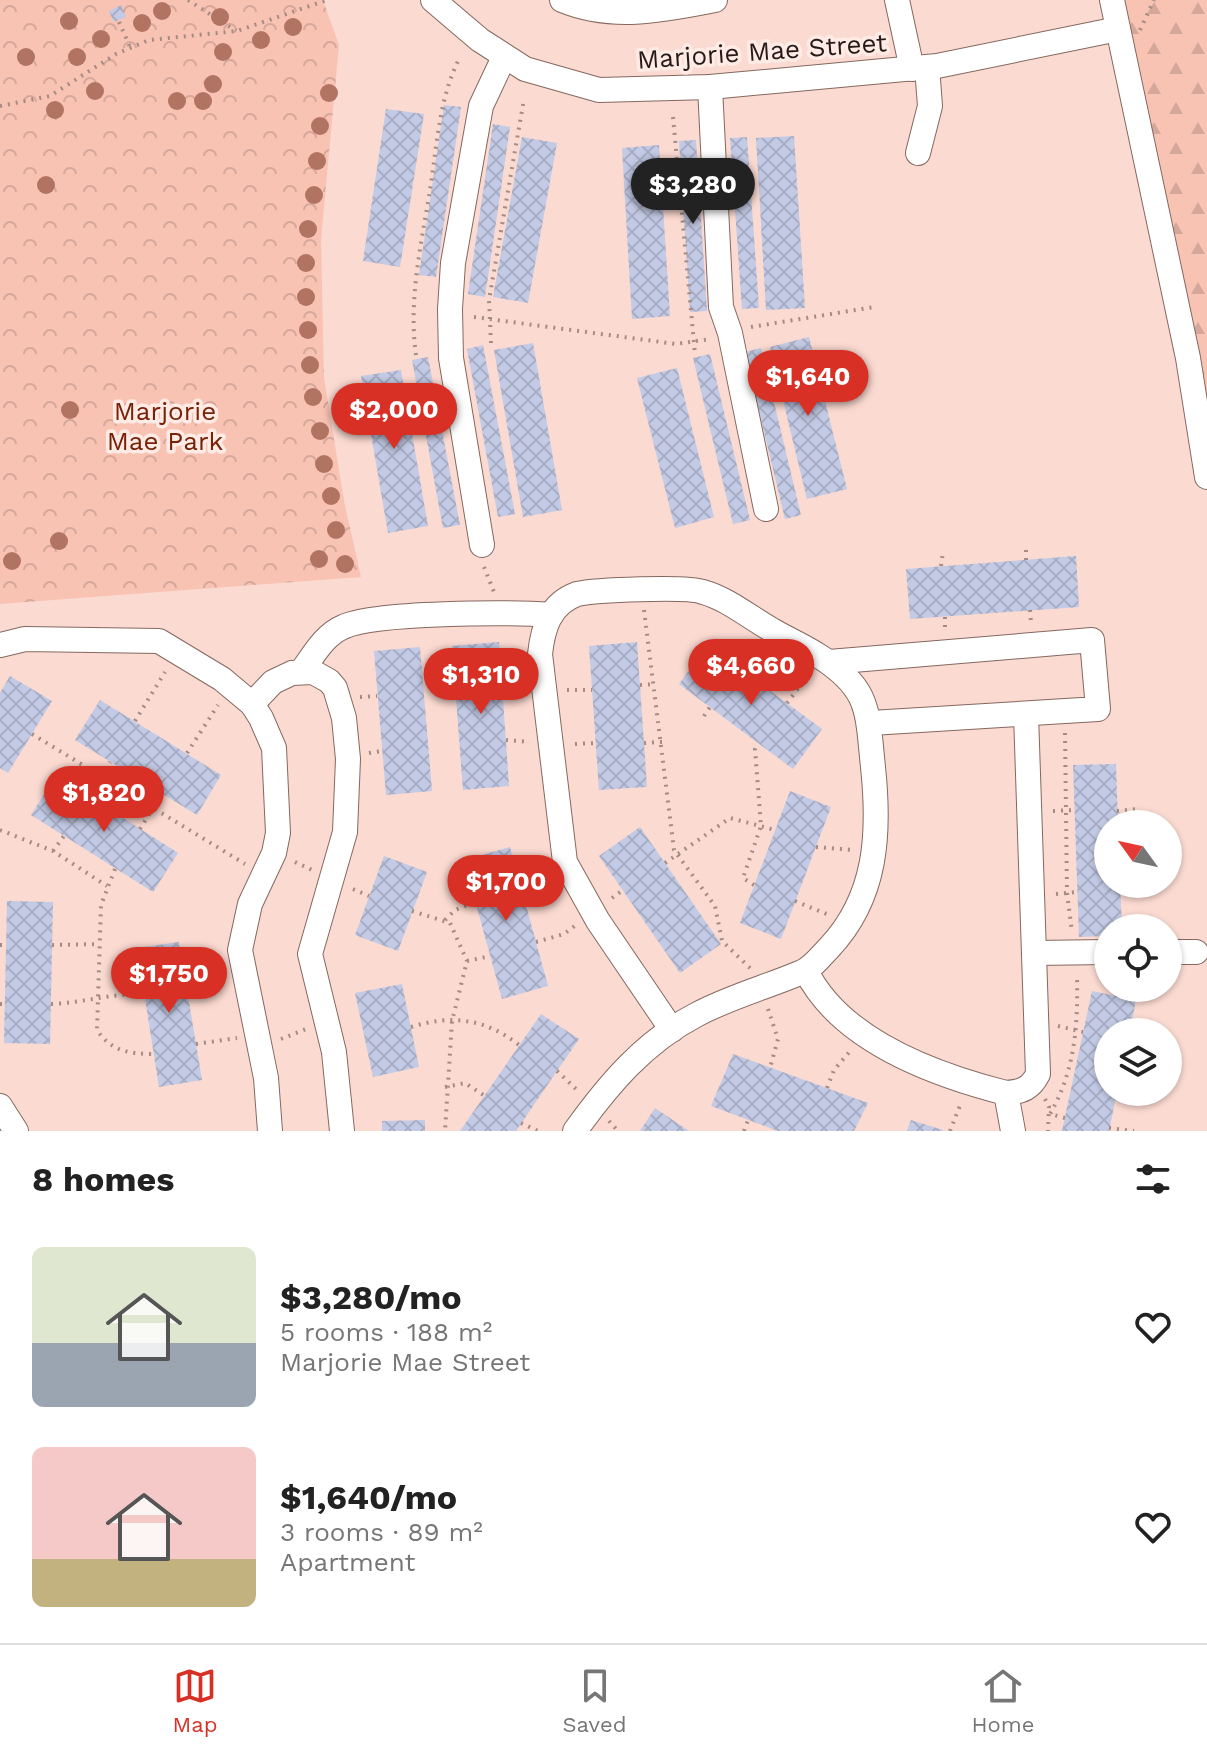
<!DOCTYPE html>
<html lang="en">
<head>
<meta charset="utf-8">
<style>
	:root { --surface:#fff; --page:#f2f2f2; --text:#222; --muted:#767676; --line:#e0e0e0; --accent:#d93025 }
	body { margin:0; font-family:"Work Sans",sans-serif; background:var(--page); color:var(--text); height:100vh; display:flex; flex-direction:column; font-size:30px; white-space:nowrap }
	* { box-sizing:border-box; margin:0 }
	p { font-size:26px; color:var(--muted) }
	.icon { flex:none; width:44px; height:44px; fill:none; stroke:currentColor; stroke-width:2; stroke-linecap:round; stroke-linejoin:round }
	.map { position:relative; height:1131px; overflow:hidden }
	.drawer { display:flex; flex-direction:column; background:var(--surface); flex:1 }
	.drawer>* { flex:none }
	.needle { width:52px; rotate:303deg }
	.controls { position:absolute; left:1094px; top:810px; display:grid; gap:16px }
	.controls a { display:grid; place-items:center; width:88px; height:88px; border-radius:50%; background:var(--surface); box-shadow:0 2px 6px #0004; font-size:40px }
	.price { position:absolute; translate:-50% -68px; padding:0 18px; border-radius:28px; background:var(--accent); color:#fff; font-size:26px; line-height:52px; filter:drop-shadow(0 2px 4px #0008) }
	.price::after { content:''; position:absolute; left:50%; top:48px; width:24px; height:18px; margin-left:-12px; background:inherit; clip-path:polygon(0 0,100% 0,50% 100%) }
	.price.on { background:#222; color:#fff }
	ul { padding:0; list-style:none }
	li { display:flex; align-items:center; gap:24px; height:200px; padding:0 32px }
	li span { display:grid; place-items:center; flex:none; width:224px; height:160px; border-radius:12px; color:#555 }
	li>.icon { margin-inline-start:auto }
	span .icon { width:96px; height:96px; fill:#fffc; stroke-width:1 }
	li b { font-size:34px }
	h2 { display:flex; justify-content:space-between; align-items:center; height:96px; padding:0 32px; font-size:34px }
	.dock { display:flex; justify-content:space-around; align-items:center; height:112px; border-top:2px solid var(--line); background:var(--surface); font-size:22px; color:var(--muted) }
	.dock a { display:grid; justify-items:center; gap:4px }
	.dock .on { color:var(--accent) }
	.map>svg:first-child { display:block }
</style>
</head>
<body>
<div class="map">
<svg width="1207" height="1131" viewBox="0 0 1207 1131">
	<defs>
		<pattern id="forest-firs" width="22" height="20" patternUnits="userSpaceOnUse" patternTransform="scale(2)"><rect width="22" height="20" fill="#f9c3b4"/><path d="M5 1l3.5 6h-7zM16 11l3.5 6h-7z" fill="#d5a79a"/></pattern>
		<pattern id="park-crowns" width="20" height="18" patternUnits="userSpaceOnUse" patternTransform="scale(2)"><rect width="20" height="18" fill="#f9c3b4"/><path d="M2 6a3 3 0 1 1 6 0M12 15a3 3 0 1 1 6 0" fill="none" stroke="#d5a79a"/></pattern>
		<pattern id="building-cross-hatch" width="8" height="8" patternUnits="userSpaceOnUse" patternTransform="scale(2)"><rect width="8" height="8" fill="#c3cae5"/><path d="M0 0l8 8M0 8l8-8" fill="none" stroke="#a7adc4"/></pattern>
	</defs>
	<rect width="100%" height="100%" fill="#fbdad1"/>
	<polygon fill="url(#forest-firs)" points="1105,0 1207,0 1207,417"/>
	<polygon fill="url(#park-crowns)" points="0,0 323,0 339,45 321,240 324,378 344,501 361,577 0,604"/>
	<g fill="url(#building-cross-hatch)">
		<polygon points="121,5 126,17 114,22 109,11"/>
		<polygon points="444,105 461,107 436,277 419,275"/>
		<polygon points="386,109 424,114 400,267 363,261"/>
		<polygon points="493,124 510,127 485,297 468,294"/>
		<polygon points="794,136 805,308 766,310 756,138"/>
		<polygon points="522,137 557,143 528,303 493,297"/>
		<polygon points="747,137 759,308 742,309 730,138"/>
		<polygon points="696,140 707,311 690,312 679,141"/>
		<polygon points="659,145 670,316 632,319 622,148"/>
		<polygon points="809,337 847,489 807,499 770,347"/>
		<polygon points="533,343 562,510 523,517 494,350"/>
		<polygon points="483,345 515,514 498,517 467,349"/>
		<polygon points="761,348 801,515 785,519 745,352"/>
		<polygon points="710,354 750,520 733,524 693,358"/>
		<polygon points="428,357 460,525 443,528 412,360"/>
		<polygon points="677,368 714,517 675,528 637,378"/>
		<polygon points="401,370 428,526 388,533 361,376"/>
		<polygon points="1076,556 1079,607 910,619 906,569"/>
		<polygon points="499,642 509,786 463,790 452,646"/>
		<polygon points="637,642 647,787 599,790 589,646"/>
		<polygon points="708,645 822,729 793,769 679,684"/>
		<polygon points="420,647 432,791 386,795 374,651"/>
		<polygon points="10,676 52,701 8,773 0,768 0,693"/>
		<polygon points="100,700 221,775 197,815 75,740"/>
		<polygon points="1116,764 1118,824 1108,824 1108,884 1120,884 1122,928 1108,928 1108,936 1079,937 1073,765"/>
		<polygon points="56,775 178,853 153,892 31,815"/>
		<polygon points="790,791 831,807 781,939 740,923"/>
		<polygon points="640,827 721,944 680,973 599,856"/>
		<polygon points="510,847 548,986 502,999 464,860"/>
		<polygon points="384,856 427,872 398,951 355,935"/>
		<polygon points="7,901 53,902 50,1044 4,1043"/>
		<polygon points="179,942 202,1080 159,1087 137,948"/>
		<polygon points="402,984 419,1067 373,1077 355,993"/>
		<polygon points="1092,991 1136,1000 1130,1032 1108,1032 1108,1092 1117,1092 1109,1131 1062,1131"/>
		<polygon points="541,1014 579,1039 557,1071 516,1131 460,1131"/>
		<polygon points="733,1054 868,1103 854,1131 778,1131 711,1106"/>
		<polygon points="655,1108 689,1131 640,1131"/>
		<polygon points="425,1120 425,1131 382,1131 382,1121"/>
		<polygon points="911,1120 943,1130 943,1131 907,1131"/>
	</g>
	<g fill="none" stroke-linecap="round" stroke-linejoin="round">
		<g stroke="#84685f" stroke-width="26">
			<g id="minor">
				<polyline points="433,0 480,40 525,69 599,90 710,87 937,66 1118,29"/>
				<path d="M 562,0 C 612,21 664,10 715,0"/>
				<polyline points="897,0 912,69"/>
				<polyline points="1112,0 1188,358 1207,477"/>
				<polyline points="710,87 721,307 730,333 766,509"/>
				<polyline points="918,153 930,106 927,67"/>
				<polyline points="482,545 451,358 450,309 453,263 481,106 504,57"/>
				<polyline points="0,645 25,639 159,641 222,679 252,704 261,718 274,748 278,833 274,853 250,904 240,950 266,1078 270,1131"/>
				<polyline points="829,662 1092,640 1098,709 871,723"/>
				<path d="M 301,672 C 313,656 324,635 343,627 C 374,612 512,612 551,615"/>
				<polyline points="252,704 273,682 292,673 313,672 329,681 335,688 344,718 348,759 345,832 310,954 334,1052 342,1131"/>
				<polyline points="1168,952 1196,952"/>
				<polyline points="1034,953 1108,952"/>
				<path d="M 806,971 C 841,1041 935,1075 1006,1093 C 1022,1092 1031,1088 1038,1074 L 1026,714"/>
				<polyline points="1006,1093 1013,1131"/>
				<polyline points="0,1106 16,1131"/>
				<path d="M 575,1131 C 608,1085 644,1042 696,1015 C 729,997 767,987 802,972 C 812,968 821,956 829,948 C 877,897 880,834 873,767 C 867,711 871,689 819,656 C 804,646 787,639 772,630 C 749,617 728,599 703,592 C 687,586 595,590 577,594 C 550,604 543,627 540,654 L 565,862 L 598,921 L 672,1030"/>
			</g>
		</g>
		<g stroke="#a48c85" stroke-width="4" stroke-dasharray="2 6" stroke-linecap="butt">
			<polyline points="188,0 236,31"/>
			<polyline points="119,22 130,47"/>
			<polyline points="1140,30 1154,0"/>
			<polyline points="0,106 50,96 116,54 149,40 237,31 327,0"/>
			<polyline points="673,117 695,354"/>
			<polyline points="474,317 676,344 710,339"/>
			<polyline points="751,327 874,307"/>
			<polyline points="491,343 489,300 524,99"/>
			<path d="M 416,355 C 408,298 422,241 431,184 C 437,142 440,97 459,59"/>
			<polyline points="1026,560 1026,544"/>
			<polyline points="941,566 943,552"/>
			<polyline points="484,567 494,592"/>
			<polyline points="644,610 674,850 715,906 722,941 751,969"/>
			<polyline points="1030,610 1031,622"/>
			<polyline points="945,617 945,630"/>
			<polyline points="741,669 752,646"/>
			<polyline points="640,685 656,684"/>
			<polyline points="502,686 523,683"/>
			<polyline points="567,690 592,690"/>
			<polyline points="360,697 377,696"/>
			<polyline points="787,703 807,677"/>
			<polyline points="704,716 710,707"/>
			<polyline points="135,721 165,672"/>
			<polyline points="1065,733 1067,893 1072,932"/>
			<polyline points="32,734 245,864"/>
			<polyline points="506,740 530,742"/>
			<polyline points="644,743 662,742"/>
			<polyline points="575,744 596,743"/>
			<polyline points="187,753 218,705"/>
			<polyline points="369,753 382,751"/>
			<polyline points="89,797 110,762"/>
			<polyline points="1053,811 1074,810"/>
			<polyline points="1117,811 1137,809"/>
			<polyline points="140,829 162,793"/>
			<polyline points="0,830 53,851 107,886"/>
			<polyline points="816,847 853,850"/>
			<polyline points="53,851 64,836"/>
			<polyline points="295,862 312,870"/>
			<polyline points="665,863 730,818 775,830"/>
			<path d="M 115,869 L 101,905 L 97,1030 C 111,1051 129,1054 154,1054"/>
			<polyline points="754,885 743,878 761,826 755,749 758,743"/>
			<polyline points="521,888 548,877"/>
			<polyline points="353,889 369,896"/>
			<polyline points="1120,891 1143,890"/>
			<polyline points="1056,894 1077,892"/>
			<polyline points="612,898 623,890"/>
			<polyline points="795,901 829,915"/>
			<polyline points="412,911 450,923 467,961 452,1021 445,1131"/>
			<polyline points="445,920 455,910 475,902"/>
			<polyline points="536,942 564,934 576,925"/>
			<polyline points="0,945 6,945"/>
			<polyline points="52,945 100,944"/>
			<polyline points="467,961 490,956"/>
			<polyline points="186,984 221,978"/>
			<polyline points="0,1004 5,1004"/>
			<path d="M 51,1004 C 83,1003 112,993 144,994"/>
			<polyline points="768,1009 778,1039 770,1068"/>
			<polyline points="1058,1026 1083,1032"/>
			<path d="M 411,1027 C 452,1014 486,1019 519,1045"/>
			<polyline points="281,1039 306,1029"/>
			<polyline points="196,1044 237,1038"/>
			<polyline points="557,1071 577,1090"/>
			<polyline points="445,1087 465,1083 485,1096"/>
			<polyline points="827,1088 834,1070 851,1050"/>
			<polyline points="1045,1099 1049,1107 1048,1131"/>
			<path d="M 1065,1118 L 1050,1114 C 1075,1071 1078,1026 1077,977"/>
			<polyline points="609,1121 618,1131"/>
			<polyline points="521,1123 538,1131"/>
			<polyline points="1109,1128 1134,1131"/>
			<polyline points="744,1131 748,1120"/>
			<polyline points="950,1131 961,1103"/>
		</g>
		<use href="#minor" stroke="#fff" stroke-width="24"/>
	</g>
	<g fill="#b27462">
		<circle cx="162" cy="11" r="9"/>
		<circle cx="220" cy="17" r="9"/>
		<circle cx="69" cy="21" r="9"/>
		<circle cx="142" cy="23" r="9"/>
		<circle cx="293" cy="27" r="9"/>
		<circle cx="101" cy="39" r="9"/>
		<circle cx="261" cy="40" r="9"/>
		<circle cx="223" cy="52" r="9"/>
		<circle cx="26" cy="57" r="9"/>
		<circle cx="77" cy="57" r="9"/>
		<circle cx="213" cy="84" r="9"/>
		<circle cx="95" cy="91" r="9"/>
		<circle cx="329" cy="93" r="9"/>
		<circle cx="177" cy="101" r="9"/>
		<circle cx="203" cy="101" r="9"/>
		<circle cx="55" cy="110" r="9"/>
		<circle cx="320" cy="126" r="9"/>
		<circle cx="317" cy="161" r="9"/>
		<circle cx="46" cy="185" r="9"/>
		<circle cx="314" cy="195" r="9"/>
		<circle cx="308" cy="229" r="9"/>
		<circle cx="306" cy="263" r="9"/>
		<circle cx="306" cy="297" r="9"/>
		<circle cx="308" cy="330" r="9"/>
		<circle cx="310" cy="365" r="9"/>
		<circle cx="313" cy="397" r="9"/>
		<circle cx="70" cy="410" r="9"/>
		<circle cx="320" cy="431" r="9"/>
		<circle cx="324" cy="464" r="9"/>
		<circle cx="331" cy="496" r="9"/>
		<circle cx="336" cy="530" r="9"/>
		<circle cx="59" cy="541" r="9"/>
		<circle cx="319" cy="559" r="9"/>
		<circle cx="12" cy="561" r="9"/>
		<circle cx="345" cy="564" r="9"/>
	</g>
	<g text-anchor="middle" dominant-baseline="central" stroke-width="7" stroke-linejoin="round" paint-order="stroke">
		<g font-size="26" fill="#261a17" stroke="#ffebe5">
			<text transform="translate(762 51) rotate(-4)">Marjorie Mae Street</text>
		</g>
		<g font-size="26" fill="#772107" stroke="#ffebe5">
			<text x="165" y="411">Marjorie<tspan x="165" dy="30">Mae Park</tspan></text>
		</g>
	</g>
</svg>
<div class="controls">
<a><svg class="needle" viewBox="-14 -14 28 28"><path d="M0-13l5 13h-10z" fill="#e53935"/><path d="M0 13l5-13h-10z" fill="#767676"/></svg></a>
<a><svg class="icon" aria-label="locate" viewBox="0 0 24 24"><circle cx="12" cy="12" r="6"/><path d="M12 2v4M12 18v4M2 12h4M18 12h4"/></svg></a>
<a><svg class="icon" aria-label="layers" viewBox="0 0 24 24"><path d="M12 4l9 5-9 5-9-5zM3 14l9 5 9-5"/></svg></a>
</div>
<b class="price on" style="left:693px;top:226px">$3,280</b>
<b class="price" style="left:808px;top:418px">$1,640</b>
<b class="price" style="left:394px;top:451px">$2,000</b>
<b class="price" style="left:751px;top:707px">$4,660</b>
<b class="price" style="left:481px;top:716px">$1,310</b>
<b class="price" style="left:104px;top:834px">$1,820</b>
<b class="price" style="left:506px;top:923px">$1,700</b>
<b class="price" style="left:169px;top:1015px">$1,750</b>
</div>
<section class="drawer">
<h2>8 homes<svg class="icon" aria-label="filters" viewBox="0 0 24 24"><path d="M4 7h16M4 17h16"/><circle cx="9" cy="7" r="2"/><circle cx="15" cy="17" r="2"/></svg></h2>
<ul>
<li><span style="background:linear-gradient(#dfe7d0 60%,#9aa5b1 0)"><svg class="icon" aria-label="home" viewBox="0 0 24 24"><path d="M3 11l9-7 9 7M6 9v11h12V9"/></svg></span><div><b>$3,280/mo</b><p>5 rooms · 188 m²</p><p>Marjorie Mae Street</p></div><svg class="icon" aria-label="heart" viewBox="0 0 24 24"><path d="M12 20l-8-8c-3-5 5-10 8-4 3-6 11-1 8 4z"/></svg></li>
<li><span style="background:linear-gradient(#f6c9c9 70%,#c2b280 0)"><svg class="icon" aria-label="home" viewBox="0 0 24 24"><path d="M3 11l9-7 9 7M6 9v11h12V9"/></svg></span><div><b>$1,640/mo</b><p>3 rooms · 89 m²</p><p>Apartment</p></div><svg class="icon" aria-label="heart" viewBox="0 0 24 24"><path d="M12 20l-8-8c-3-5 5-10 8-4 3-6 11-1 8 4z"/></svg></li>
</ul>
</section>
<nav class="dock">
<a class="on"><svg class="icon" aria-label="map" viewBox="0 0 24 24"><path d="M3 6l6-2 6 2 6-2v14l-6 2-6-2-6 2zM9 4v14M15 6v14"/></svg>Map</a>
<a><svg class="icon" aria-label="saved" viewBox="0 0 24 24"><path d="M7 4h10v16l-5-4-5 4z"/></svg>Saved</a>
<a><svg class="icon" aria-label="home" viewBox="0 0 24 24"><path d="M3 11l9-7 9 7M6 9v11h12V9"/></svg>Home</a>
</nav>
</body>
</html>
